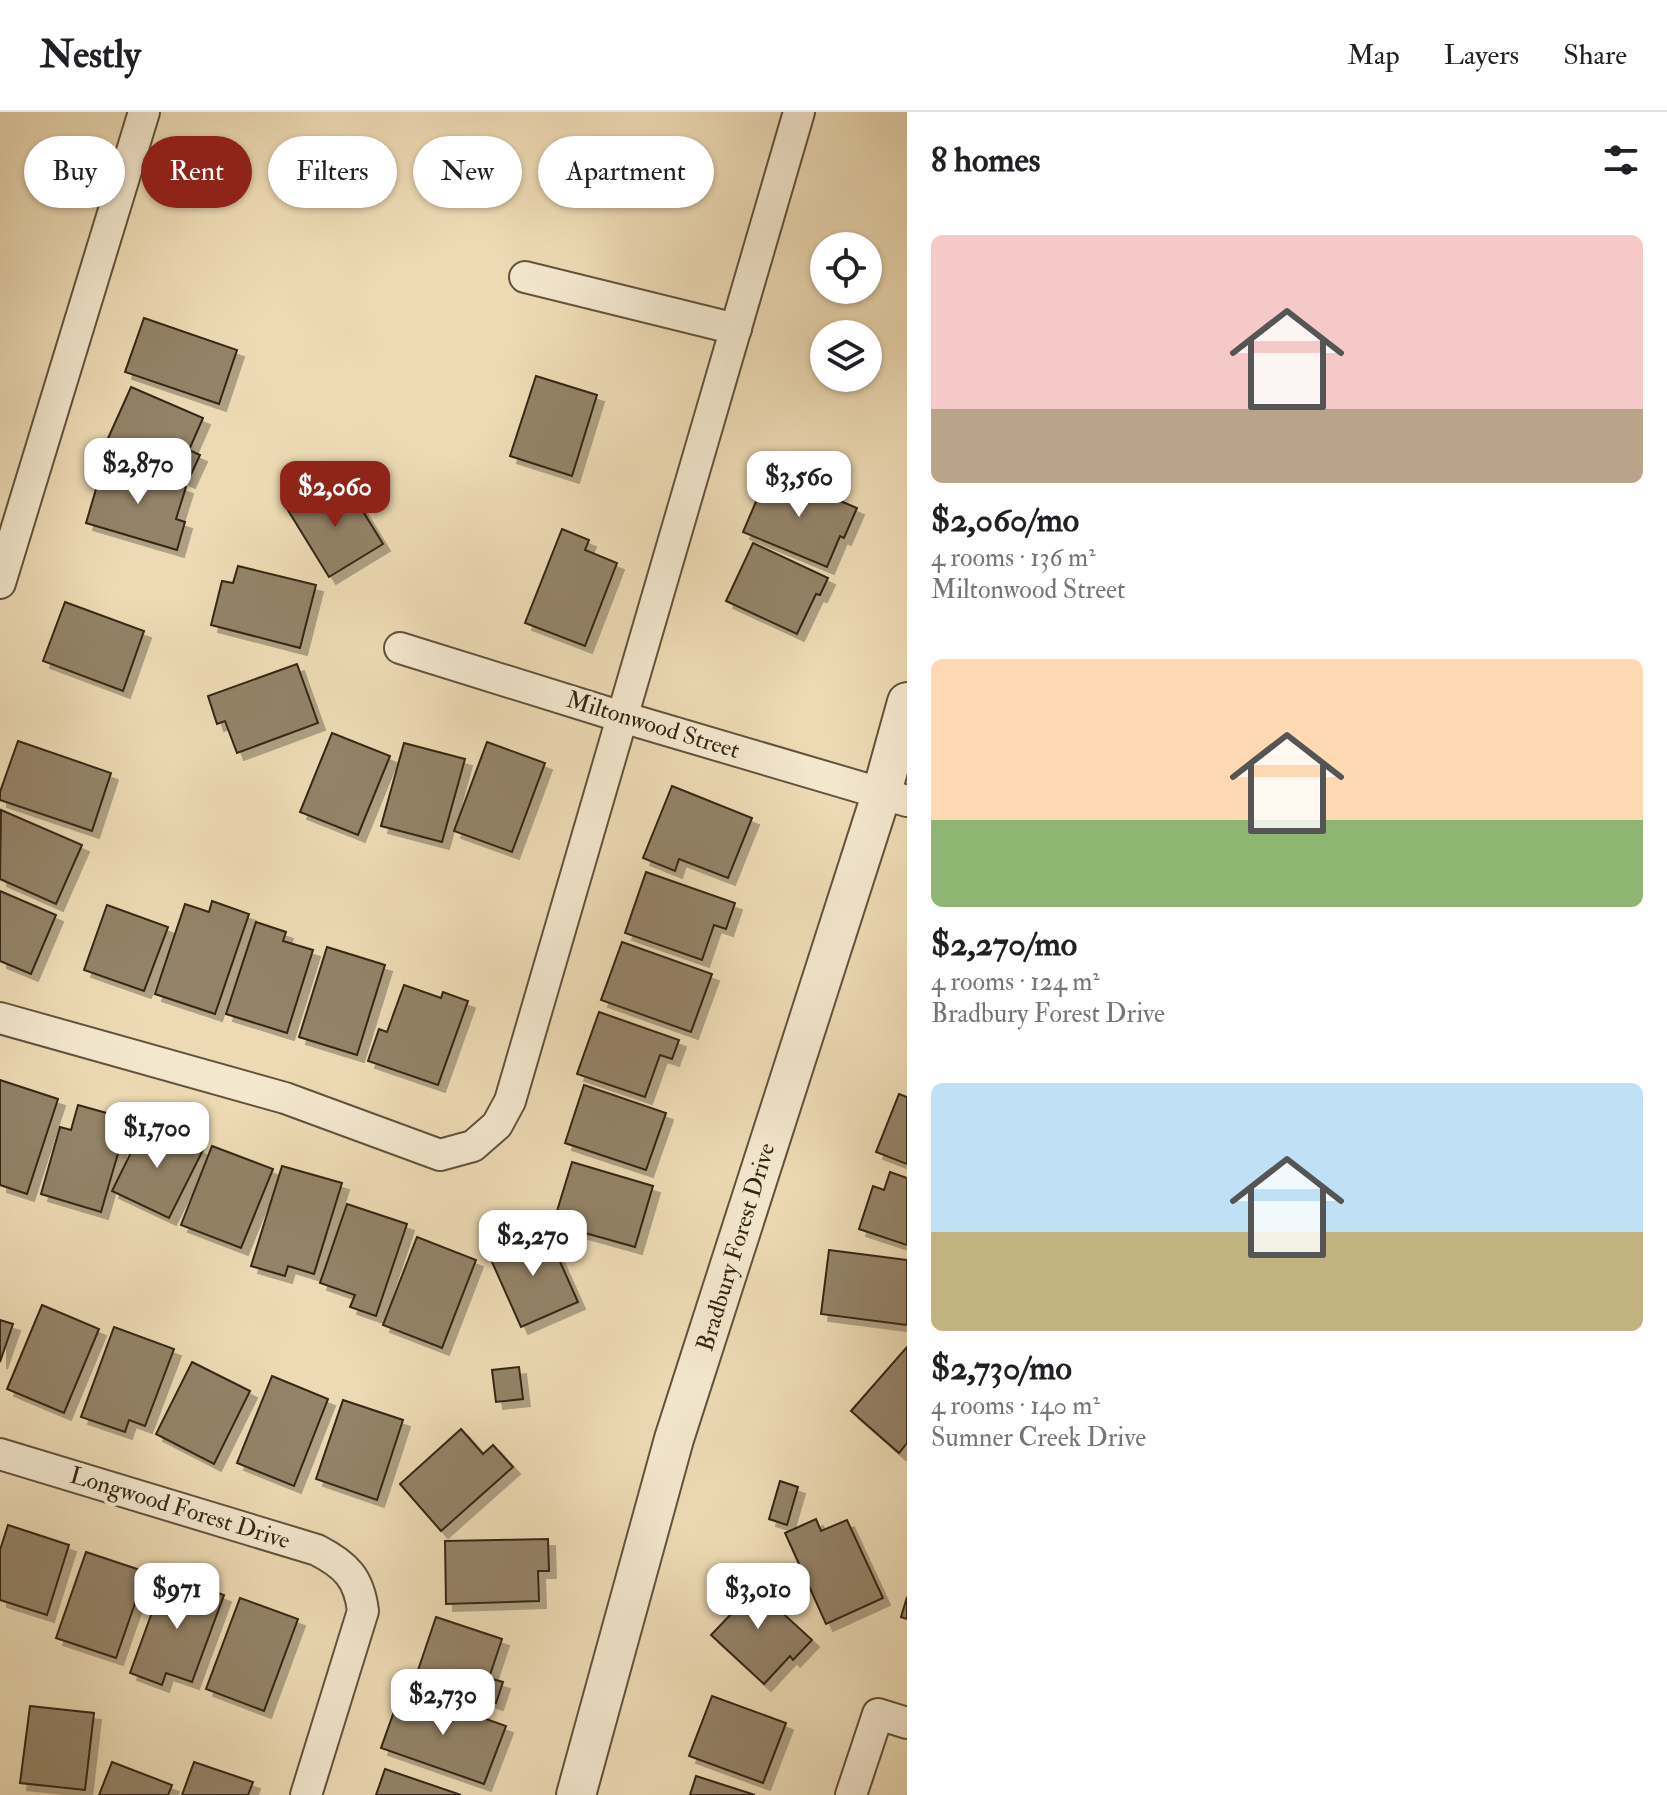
<!DOCTYPE html>
<html lang="en">
<head>
<meta charset="utf-8">
<style>
	:root { --surface:#fff; --page:#f6f6f6; --text:#202124; --muted:#757577; --line:#e0e0e0; --accent:#8f2418 }
	body { margin:0; font-family:"IM FELL Double Pica",serif; background:var(--page); color:var(--text); height:100vh; display:flex; flex-direction:column; font-size:30px; white-space:nowrap }
	* { box-sizing:border-box; margin:0 }
	p { font-size:26px; color:var(--muted) }
	.icon { flex:none; width:44px; height:44px; fill:none; stroke:currentColor; stroke-width:2; stroke-linecap:round; stroke-linejoin:round }
	.map { position:relative; flex:1; overflow:hidden }
	.details { display:flex; flex-direction:column; background:var(--surface); width:760px }
	.details>* { flex:none }
	.hud { position:absolute; left:24px; top:24px; width:760px; height:72px; display:flex; gap:16px }
	.controls { position:absolute; left:810px; top:120px; display:grid; gap:16px }
	.controls a { display:grid; place-items:center; width:72px; height:72px; border-radius:50%; background:var(--surface); box-shadow:0 2px 6px #0004; font-size:40px }
	.price { position:absolute; translate:-50% -68px; padding:0 18px; border-radius:16px; background:#fff; color:#222; font-size:26px; line-height:52px; filter:drop-shadow(0 2px 4px #0008) }
	.price::after { content:''; position:absolute; left:50%; top:48px; width:24px; height:18px; margin-left:-12px; background:inherit; clip-path:polygon(0 0,100% 0,50% 100%) }
	.price.on { background:var(--accent); color:#fff }
	ul { padding:0; list-style:none }
	li { display:grid; align-content:center; gap:16px; height:424px; padding:0 24px }
	li span { display:grid; place-items:center; height:248px; border-radius:12px; color:#555 }
	li>.icon { margin-inline-start:auto }
	span .icon { width:144px; height:144px; fill:#fffc; stroke-width:1 }
	li b { font-size:34px }
	h2 { display:flex; justify-content:space-between; align-items:center; height:96px; padding:0 24px; font-size:34px }
	.chip { padding:0 28px; border-radius:36px; background:var(--surface); box-shadow:0 2px 6px #0004; font-size:28px; line-height:72px }
	.chip.on { background:var(--accent); color:#fff }
	header { display:flex; align-items:center; gap:48px; box-sizing:border-box; height:112px; padding:0 40px; background:var(--surface); border-bottom:2px solid var(--line) }
	header strong { font-size:38px }
	nav { display:flex; gap:44px; margin-inline-start:auto; font-size:28px }
	main { display:flex; flex:1; min-height:0 }
	.map>svg:first-child { display:block }
</style>
</head>
<body>
<header>
<strong>Nestly</strong>
<nav><a>Map</a><a>Layers</a><a>Share</a></nav>
</header>
<main>
<div class="map">
<svg width="907" height="1683" viewBox="0 0 907 1683">
	<defs>
		<filter id="shadow"><feDropShadow dx="7" dy="7" stdDeviation="0" flood-color="#0004"/></filter>
	</defs>
	<rect width="100%" height="100%" fill="#eddab4"/>
	<filter id="stains"><feTurbulence type="fractalNoise" baseFrequency=".0025" numOctaves="4"/><feColorMatrix values="0 0 0 0 .2 0 0 0 0 .09 0 0 0 0 .02 0 0 0 .5 -.17"/></filter>
	<radialGradient id="worn" r=".72"><stop offset=".6" stop-color="#630" stop-opacity="0"/><stop offset="1" stop-color="#630" stop-opacity=".3"/></radialGradient>
	<g fill="#948367" stroke="#342514" stroke-width="2" filter="url(#shadow)">
		<polygon points="144,206 237,238 219,292 125,260"/>
		<polygon points="536,264 597,283 572,364 510,344"/>
		<polygon points="131,275 203,306 189,338 200,343 188,369 105,333"/>
		<polygon points="104,350 186,375 176,407 185,410 177,438 86,411"/>
		<polygon points="769,359 857,396 844,426 840,424 827,455 743,420"/>
		<polygon points="345,370 383,432 329,465 286,395 305,383 311,392"/>
		<polygon points="562,417 589,428 585,438 617,451 585,534 525,511"/>
		<polygon points="753,431 828,466 820,483 816,482 797,522 726,489"/>
		<polygon points="238,454 316,473 300,536 211,513 222,469 233,471"/>
		<polygon points="65,490 144,519 123,579 43,549"/>
		<polygon points="297,552 318,611 237,641 225,609 217,612 208,584"/>
		<polygon points="332,621 390,644 358,723 300,700"/>
		<polygon points="18,629 111,661 92,719 0,688 0,680"/>
		<polygon points="487,630 545,651 512,740 454,719"/>
		<polygon points="404,631 465,647 442,730 381,714"/>
		<polygon points="672,674 752,706 728,766 679,747 675,759 643,746"/>
		<polygon points="1,698 82,733 56,792 0,767"/>
		<polygon points="646,760 735,791 726,817 714,813 702,848 625,821"/>
		<polygon points="0,779 56,803 31,862 0,849"/>
		<polygon points="212,789 249,802 215,902 155,882 185,792 209,800"/>
		<polygon points="107,793 168,815 144,879 84,858"/>
		<polygon points="256,810 286,820 283,829 313,838 287,921 226,902"/>
		<polygon points="622,830 712,862 691,920 601,888"/>
		<polygon points="327,835 385,853 357,943 299,925"/>
		<polygon points="404,873 441,886 443,880 468,889 438,973 368,949 379,917 387,920"/>
		<polygon points="599,900 679,928 672,947 660,943 645,985 577,962"/>
		<polygon points="0,968 58,987 27,1082 0,1073"/>
		<polygon points="584,973 666,1001 646,1058 565,1031"/>
		<polygon points="899,982 907,985 907,1052 876,1040"/>
		<polygon points="78,993 128,1007 101,1100 41,1082 60,1015 71,1018"/>
		<polygon points="146,1010 203,1038 169,1106 112,1079"/>
		<polygon points="212,1034 273,1057 241,1136 181,1113"/>
		<polygon points="572,1050 653,1074 635,1135 553,1112"/>
		<polygon points="282,1054 342,1071 314,1162 288,1154 285,1164 251,1154"/>
		<polygon points="890,1060 907,1066 907,1133 859,1117 873,1074 884,1078"/>
		<polygon points="347,1092 407,1112 376,1204 350,1195 355,1183 320,1171"/>
		<polygon points="545,1116 578,1190 521,1215 488,1141"/>
		<polygon points="417,1125 476,1148 442,1236 383,1213"/>
		<polygon points="829,1138 907,1148 907,1213 821,1202"/>
		<polygon points="42,1193 99,1217 64,1301 7,1277"/>
		<polygon points="0,1208 13,1212 0,1250"/>
		<polygon points="114,1215 174,1237 145,1314 129,1308 125,1320 81,1305"/>
		<polygon points="907,1235 907,1331 899,1341 851,1299"/>
		<polygon points="192,1250 250,1279 214,1352 156,1322"/>
		<polygon points="519,1255 523,1287 496,1290 492,1258"/>
		<polygon points="272,1264 328,1287 294,1374 237,1351"/>
		<polygon points="343,1288 403,1308 377,1388 316,1367"/>
		<polygon points="461,1317 483,1342 493,1333 513,1355 441,1419 400,1372"/>
		<polygon points="780,1369 798,1375 787,1413 769,1407"/>
		<polygon points="816,1407 821,1419 847,1408 883,1486 826,1512 785,1421"/>
		<polygon points="8,1413 69,1433 47,1503 0,1488 0,1438"/>
		<polygon points="548,1427 549,1459 538,1459 539,1489 446,1492 445,1429"/>
		<polygon points="86,1440 146,1460 116,1546 56,1526"/>
		<polygon points="739,1461 812,1528 793,1548 790,1544 764,1572 711,1523 735,1498 719,1483"/>
		<polygon points="166,1462 224,1483 192,1570 166,1561 162,1573 130,1561"/>
		<polygon points="907,1485 907,1507 901,1505"/>
		<polygon points="240,1486 298,1507 264,1599 206,1577"/>
		<polygon points="436,1505 502,1527 489,1566 503,1570 496,1591 416,1564"/>
		<polygon points="402,1577 506,1614 484,1672 381,1636"/>
		<polygon points="712,1584 786,1611 763,1671 689,1644"/>
		<polygon points="30,1594 94,1601 85,1678 20,1671"/>
		<polygon points="112,1650 172,1673 168,1683 99,1683"/>
		<polygon points="194,1650 253,1670 248,1683 182,1683"/>
		<polygon points="385,1657 461,1683 376,1683"/>
		<polygon points="696,1664 755,1683 690,1683"/>
	</g>
	<g fill="none" stroke-linecap="round" stroke-linejoin="round">
		<g stroke="#62523c" stroke-width="34">
			<g id="minor">
				<polyline points="525,165 736,217"/>
				<polyline points="0,471 144,0"/>
				<polyline points="400,536 622,605 907,689"/>
				<polyline points="0,906 285,986 440,1043 473,1034 497,1013 510,989 799,0"/>
				<path d="M 0,1342 L 317,1438 C 346,1453 359,1466 363,1499 L 306,1683"/>
				<polyline points="851,1683 878,1602 907,1611"/>
			</g>
		</g>
		<g stroke="#62523c" stroke-width="42">
			<polyline id="tertiary" points="576,1683 674,1327 882,680 907,590"/>
		</g>
		<use href="#minor" stroke="#f3e7ce" stroke-width="30"/>
		<use href="#tertiary" stroke="#f3e7ce" stroke-width="38"/>
	</g>
	<g text-anchor="middle" dominant-baseline="central" stroke-width="8" stroke-linejoin="round" paint-order="stroke">
		<g font-size="24" fill="#342514" stroke="#f3e7ce">
			<text transform="translate(653 613) rotate(17)">Miltonwood Street</text>
			<text transform="translate(736 1135) rotate(-73)">Bradbury Forest Drive</text>
			<text transform="translate(180 1396) rotate(17)">Longwood Forest Drive</text>
		</g>
	</g>
	<rect width="100%" height="100%" filter="url(#stains)"/>
	<rect width="100%" height="100%" fill="url(#worn)"/>
</svg>
<div class="controls">
<a><svg class="icon" aria-label="locate" viewBox="0 0 24 24"><circle cx="12" cy="12" r="6"/><path d="M12 2v4M12 18v4M2 12h4M18 12h4"/></svg></a>
<a><svg class="icon" aria-label="layers" viewBox="0 0 24 24"><path d="M12 4l9 5-9 5-9-5zM3 14l9 5 9-5"/></svg></a>
</div>
<b class="price" style="left:138px;top:394px">$2,870</b>
<b class="price" style="left:799px;top:407px">$3,560</b>
<b class="price on" style="left:335px;top:417px">$2,060</b>
<b class="price" style="left:157px;top:1058px">$1,700</b>
<b class="price" style="left:533px;top:1166px">$2,270</b>
<b class="price" style="left:177px;top:1519px">$971</b>
<b class="price" style="left:758px;top:1519px">$3,010</b>
<b class="price" style="left:443px;top:1625px">$2,730</b>
<div class="hud">
<a class="chip">Buy</a>
<a class="chip on">Rent</a>
<a class="chip">Filters</a>
<a class="chip">New</a>
<a class="chip">Apartment</a>
</div>
</div>
<section class="details">
<h2>8 homes<svg class="icon" aria-label="filters" viewBox="0 0 24 24"><path d="M4 7h16M4 17h16"/><circle cx="9" cy="7" r="2"/><circle cx="15" cy="17" r="2"/></svg></h2>
<ul>
<li><span style="background:linear-gradient(#f6c9c9 70%,#b9a48a 0)"><svg class="icon" aria-label="home" viewBox="0 0 24 24"><path d="M3 11l9-7 9 7M6 9v11h12V9"/></svg></span><div><b>$2,060/mo</b><p>4 rooms · 136 m²</p><p>Miltonwood Street</p></div></li>
<li><span style="background:linear-gradient(#ffd9b3 65%,#8fb573 0)"><svg class="icon" aria-label="home" viewBox="0 0 24 24"><path d="M3 11l9-7 9 7M6 9v11h12V9"/></svg></span><div><b>$2,270/mo</b><p>4 rooms · 124 m²</p><p>Bradbury Forest Drive</p></div></li>
<li><span style="background:linear-gradient(#bfe0f5 60%,#c2b280 0)"><svg class="icon" aria-label="home" viewBox="0 0 24 24"><path d="M3 11l9-7 9 7M6 9v11h12V9"/></svg></span><div><b>$2,730/mo</b><p>4 rooms · 140 m²</p><p>Sumner Creek Drive</p></div></li>
</ul>
</section>
</main>
</body>
</html>
